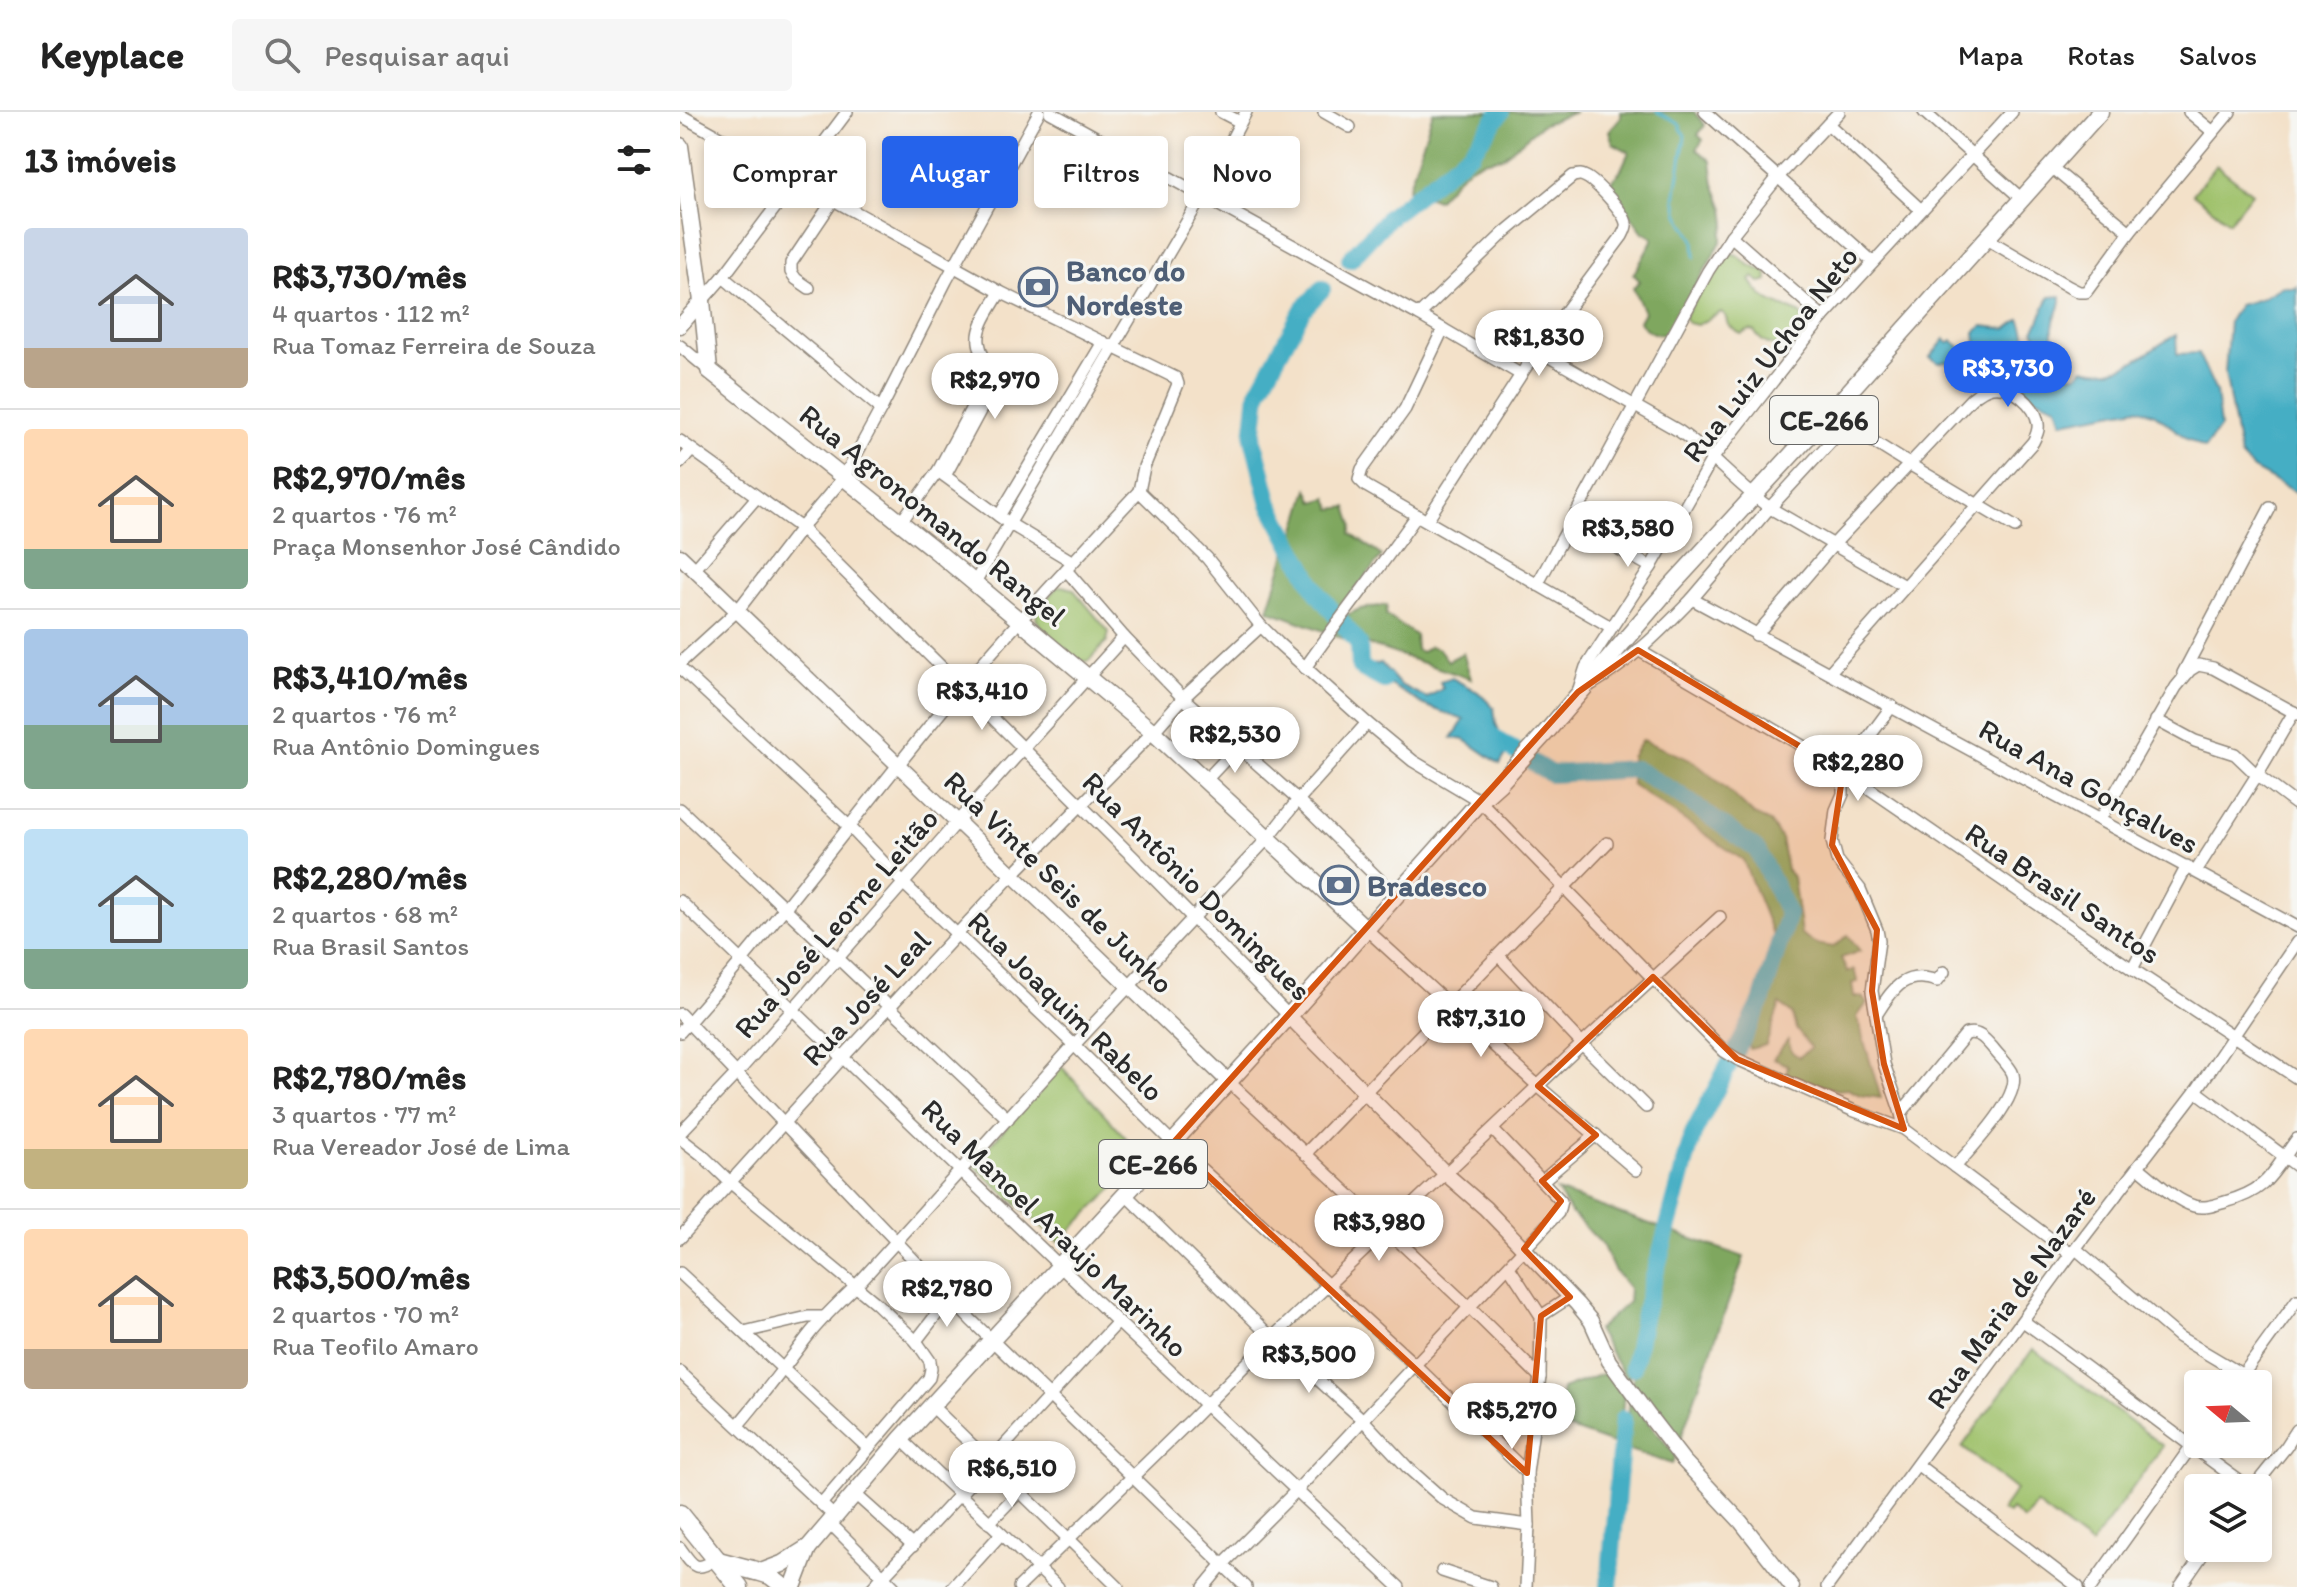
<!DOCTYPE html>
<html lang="pt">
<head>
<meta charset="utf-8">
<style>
	:root { --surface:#fff; --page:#f6f6f6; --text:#222; --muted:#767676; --line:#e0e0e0; --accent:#2563eb }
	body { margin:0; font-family:Itim,sans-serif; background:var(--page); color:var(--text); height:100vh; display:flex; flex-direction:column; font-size:30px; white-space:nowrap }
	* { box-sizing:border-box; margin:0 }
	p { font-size:26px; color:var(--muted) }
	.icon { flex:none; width:44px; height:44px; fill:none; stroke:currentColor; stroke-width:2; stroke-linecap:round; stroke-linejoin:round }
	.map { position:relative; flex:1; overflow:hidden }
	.drawer { display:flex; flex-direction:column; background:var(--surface); width:680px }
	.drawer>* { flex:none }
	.hud { position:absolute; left:24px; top:24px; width:760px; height:72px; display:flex; gap:16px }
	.needle { width:52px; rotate:289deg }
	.fabs { position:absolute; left:1504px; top:1258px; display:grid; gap:16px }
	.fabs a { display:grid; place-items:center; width:88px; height:88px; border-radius:8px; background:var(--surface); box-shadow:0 4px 12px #0003; font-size:40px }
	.price { position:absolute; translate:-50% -68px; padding:0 18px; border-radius:28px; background:#fff; color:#222; font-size:26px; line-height:52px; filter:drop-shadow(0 2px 4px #0008) }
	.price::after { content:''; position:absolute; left:50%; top:48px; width:24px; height:18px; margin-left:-12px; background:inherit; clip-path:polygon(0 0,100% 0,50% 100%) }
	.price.active { background:var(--accent); color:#fff }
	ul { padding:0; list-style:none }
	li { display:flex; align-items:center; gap:24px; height:200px; padding:0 24px }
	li+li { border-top:2px solid var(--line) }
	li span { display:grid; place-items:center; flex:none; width:224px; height:160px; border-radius:8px; color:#555 }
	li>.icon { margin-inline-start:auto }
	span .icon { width:96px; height:96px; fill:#fffc; stroke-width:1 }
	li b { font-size:34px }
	h2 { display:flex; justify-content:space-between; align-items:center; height:96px; padding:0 24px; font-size:34px }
	.tag { padding:0 28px; border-radius:8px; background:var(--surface); box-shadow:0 4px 12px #0003; font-size:28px; line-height:72px }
	.tag.active { background:var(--accent); color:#fff }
	header { display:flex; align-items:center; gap:48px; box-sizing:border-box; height:112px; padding:0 40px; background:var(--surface); border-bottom:2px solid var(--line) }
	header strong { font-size:38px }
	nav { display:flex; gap:44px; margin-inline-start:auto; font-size:28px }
	.search { width:560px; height:72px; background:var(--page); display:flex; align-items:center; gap:20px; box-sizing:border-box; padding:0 28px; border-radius:8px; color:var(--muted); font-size:30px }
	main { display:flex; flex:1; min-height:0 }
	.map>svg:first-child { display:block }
</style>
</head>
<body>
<header>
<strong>Keyplace</strong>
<div class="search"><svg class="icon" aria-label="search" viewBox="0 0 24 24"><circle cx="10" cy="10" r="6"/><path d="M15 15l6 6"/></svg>Pesquisar aqui</div>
<nav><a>Mapa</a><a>Rotas</a><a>Salvos</a></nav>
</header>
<main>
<section class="drawer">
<h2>13 imóveis<svg class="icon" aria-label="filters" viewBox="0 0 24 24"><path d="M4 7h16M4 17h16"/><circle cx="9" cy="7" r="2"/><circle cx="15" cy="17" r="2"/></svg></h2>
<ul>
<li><span style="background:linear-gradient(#c9d6e8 75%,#b9a48a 0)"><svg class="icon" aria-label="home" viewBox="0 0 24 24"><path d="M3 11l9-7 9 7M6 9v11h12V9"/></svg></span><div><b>R$3,730/mês</b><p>4 quartos · 112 m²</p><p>Rua Tomaz Ferreira de Souza</p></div></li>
<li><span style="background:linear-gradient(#ffd9b3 75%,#7fa58c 0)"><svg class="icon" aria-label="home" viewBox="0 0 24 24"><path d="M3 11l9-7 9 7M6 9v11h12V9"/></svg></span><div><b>R$2,970/mês</b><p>2 quartos · 76 m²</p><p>Praça Monsenhor José Cândido</p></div></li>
<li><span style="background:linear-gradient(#a9c7e8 60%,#7fa58c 0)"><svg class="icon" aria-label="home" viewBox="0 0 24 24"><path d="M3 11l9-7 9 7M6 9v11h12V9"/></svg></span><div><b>R$3,410/mês</b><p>2 quartos · 76 m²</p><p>Rua Antônio Domingues</p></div></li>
<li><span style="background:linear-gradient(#bfe0f5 75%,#7fa58c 0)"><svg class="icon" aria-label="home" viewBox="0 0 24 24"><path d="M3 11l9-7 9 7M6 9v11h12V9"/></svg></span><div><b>R$2,280/mês</b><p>2 quartos · 68 m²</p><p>Rua Brasil Santos</p></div></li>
<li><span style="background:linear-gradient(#ffd9b3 75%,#c2b280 0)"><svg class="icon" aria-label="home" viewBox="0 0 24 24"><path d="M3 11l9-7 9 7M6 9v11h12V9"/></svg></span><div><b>R$2,780/mês</b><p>3 quartos · 77 m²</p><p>Rua Vereador José de Lima</p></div></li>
<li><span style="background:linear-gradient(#ffd9b3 75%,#b9a48a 0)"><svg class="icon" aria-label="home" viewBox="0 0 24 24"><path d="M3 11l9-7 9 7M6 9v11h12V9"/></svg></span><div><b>R$3,500/mês</b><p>2 quartos · 70 m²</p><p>Rua Teofilo Amaro</p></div></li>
</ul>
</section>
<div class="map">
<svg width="1617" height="1475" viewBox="0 0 1617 1475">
	<rect width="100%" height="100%" fill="#f6f6f2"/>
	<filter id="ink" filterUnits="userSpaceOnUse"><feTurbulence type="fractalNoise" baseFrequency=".0125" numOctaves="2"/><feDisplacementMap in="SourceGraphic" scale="16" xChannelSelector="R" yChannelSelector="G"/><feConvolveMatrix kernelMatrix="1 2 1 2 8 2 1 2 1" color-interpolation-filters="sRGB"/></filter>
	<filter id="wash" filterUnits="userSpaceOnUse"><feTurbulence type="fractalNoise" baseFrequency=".006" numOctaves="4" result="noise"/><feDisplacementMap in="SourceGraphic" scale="32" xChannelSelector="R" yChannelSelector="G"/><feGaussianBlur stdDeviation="1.8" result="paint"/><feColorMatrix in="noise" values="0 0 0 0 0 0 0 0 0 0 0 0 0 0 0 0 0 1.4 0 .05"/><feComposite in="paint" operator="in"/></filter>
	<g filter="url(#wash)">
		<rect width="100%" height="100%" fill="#f3e1c9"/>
		<g fill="#9fc16b" stroke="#65764b" stroke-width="2">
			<polygon points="1536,53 1572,81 1549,110 1513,82"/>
			<path d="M 1045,139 L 1057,143 L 1069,153 L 1086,160 L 1088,169 L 1081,171 L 1074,165 L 1070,168 C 1084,192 1098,192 1121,202 C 1127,215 1123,223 1116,235 C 1099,235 1084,236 1074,219 L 1070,218 L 1061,222 L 1048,213 L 1045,203 L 1041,200 L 1017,213 L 1008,211 L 1004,205 Z"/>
			<polygon points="382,474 393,477 429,520 427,529 409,549 396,549 360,514 356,506 357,498 377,475"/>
			<polygon points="380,953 464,1046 379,1130 293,1053"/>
			<polygon points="1353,1237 1483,1334 1411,1433 1356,1392 1344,1408 1331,1398 1328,1402 1322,1398 1336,1378 1282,1335"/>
		</g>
		<g fill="#7fa75f" stroke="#556945" stroke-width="2">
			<polygon points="753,0 895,0 861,13 823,45 802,49 790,55 778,65 757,88 728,77"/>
			<path d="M 941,0 L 1014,0 L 1025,13 L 1018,23 L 1023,28 L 1017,37 L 1031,49 L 1034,72 L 1044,96 L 1046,112 L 1042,121 L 1042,128 L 988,223 C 974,222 967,221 959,209 L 964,200 L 953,176 L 960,169 L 953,162 C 959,154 969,135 973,126 L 963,120 L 928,72 L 940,60 L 949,40 L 933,31 L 929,19 L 941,5 Z"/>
			<polygon points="628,377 634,390 648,386 652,397 667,395 673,413 671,422 702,444 658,499 641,477 614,424"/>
			<polygon points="608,435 631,479 670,529 588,498"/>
			<polygon points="707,493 706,503 735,523 736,538 742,540 750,534 759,537 768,549 783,541 791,567 689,533 664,504 680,497"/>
			<polygon points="962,628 1013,649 1046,676 1074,703 1090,710 1101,727 1107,758 1113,765 1121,822 1136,832 1154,835 1168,823 1180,839 1161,846 1167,860 1174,858 1178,870 1172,871 1174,885 1182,885 1187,891 1177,905 1201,986 1180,983 1168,977 1158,978 1106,963 1108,953 1093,947 1108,928 1112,940 1119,945 1131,936 1116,917 1112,902 1100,892 1086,933 1070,937 1064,912 1098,836 1063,748 951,672 951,645"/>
			<polygon points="877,1079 984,1117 948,1270 917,1218 948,1190 949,1176 934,1158 922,1132 892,1102"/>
			<polygon points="990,1119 1064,1145 997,1337 951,1276"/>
			<polygon points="927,1260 944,1283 938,1334 876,1312 882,1277"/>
			<polygon points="950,1289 996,1343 992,1352 943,1336"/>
		</g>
		<g fill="#45aec4" stroke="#386c78" stroke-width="2">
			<polygon points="1603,174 1612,176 1617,174 1617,381 1573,357 1560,344 1545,261 1549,209 1559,193 1580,187"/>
			<path d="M 1381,184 C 1382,198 1374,203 1373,215 C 1371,232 1383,249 1391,263 L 1397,263 L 1404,256 C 1443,267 1464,240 1496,223 L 1497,242 L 1518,241 L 1536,280 L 1540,315 L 1525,336 L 1507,327 L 1475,302 L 1457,296 L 1382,310 L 1377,294 L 1352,284 L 1338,271 L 1335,252 L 1330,243 L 1315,249 L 1296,263 L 1278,250 L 1274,254 L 1266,249 L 1258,251 L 1250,245 L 1265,227 L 1268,231 L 1272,228 L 1285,239 L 1296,230 L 1295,220 L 1303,214 L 1327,217 L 1340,207 C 1349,223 1341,237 1363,246 L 1361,232 L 1354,218 C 1364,205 1361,196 1370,185 Z"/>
			<polygon points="675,532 690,554 701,551 720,573 747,586 763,576 760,570 772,566 798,580 814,596 816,612 820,621 807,631 828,639 820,652 785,628 772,626 784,608 744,593 678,553"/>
		</g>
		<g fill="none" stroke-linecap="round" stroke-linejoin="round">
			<polyline stroke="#45aec4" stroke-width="3" points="977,0 999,12 1005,24 995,86 999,103 1014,128 1015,145"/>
			<g stroke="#45aec4" stroke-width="18">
				<polyline points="670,147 709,105 791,40 821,0"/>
				<polyline points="642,177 623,197 578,280 573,326 590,392 637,480 679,532 680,555 704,568"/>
				<polyline points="795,614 871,662 955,657 997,681 1077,738 1108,802 1081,891 1013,1022 963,1206 953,1255"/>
				<polyline points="929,1475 943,1307"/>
			</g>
		</g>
	</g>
	<g filter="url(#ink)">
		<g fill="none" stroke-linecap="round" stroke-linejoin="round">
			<g stroke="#8f867a" stroke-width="14">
				<g id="minor">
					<polyline points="370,0 739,203 840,262"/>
					<polyline points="541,0 560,10"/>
					<polyline points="644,0 670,15"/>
					<polyline points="1025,0 1193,150"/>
					<polyline points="1244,0 1343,88"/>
					<polyline points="1509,0 1532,19"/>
					<polyline points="0,3 320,180 496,266 498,272 464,355 459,379"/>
					<polyline points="1148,12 1240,97"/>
					<polyline points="1371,55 1450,120"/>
					<polyline points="1051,124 1143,205"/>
					<polyline points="1307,127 1389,175 1399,180 1406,180 1450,120 1550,0"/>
					<polyline points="43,165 201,297"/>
					<polyline points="129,176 116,167 111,160 111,151 154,87"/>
					<polyline points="22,189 43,165 167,0"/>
					<path d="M 739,203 L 824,121 L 893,64 C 899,63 900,62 906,65 C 916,70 944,100 946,111 C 947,115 944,120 942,124 L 857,238 L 747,408"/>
					<polyline points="763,217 725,297 682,357 679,367 686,374 931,515"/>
					<polyline points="0,234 29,258"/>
					<path d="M 857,238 L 999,319 C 1032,342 1057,373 1090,396 L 1225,474"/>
					<polyline points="1149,302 1229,352 1335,415"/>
					<polyline points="0,329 121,416 454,746 609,904"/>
					<polyline points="0,351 12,338"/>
					<polyline points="258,359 330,412 393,450"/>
					<polyline points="265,364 314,273 315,264 308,258"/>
					<polyline points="319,404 423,230"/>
					<path d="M 221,410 L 258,359 L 306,269 C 310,253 301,245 299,230 C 297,213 312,195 320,180"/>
					<polyline points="892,411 971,455"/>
					<polyline points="15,457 77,385"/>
					<polyline points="386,458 444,525 503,586 618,688 715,783"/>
					<polyline points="295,470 522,84 566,0"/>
					<polyline points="857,473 1028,159 1051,124 1098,65 1159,0"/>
					<polyline points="1012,487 1086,400 1166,313"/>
					<path d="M 1076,523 L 1154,432 L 1291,287 C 1297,282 1304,276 1312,275 C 1331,272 1356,293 1358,312 C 1359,319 1356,324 1353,330 L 1149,561"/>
					<polyline points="958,538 1155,653 1452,857 1617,966"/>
					<polyline points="0,551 58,498 121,416 164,365 201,297 266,169 359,0"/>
					<polyline points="0,556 170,715 223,771 394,933 493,1031 734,1252 847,1361"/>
					<path d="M 625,556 C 661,504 701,455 737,403"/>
					<polyline points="1503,561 1590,396"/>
					<path d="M 912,572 C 950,550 982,518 1012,487 L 1617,815"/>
					<polyline points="898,580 906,555 971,455 1032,347 1143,205 1332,0"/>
					<polyline points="1212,594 1163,660 1163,682 1156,698 1152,729 1157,748 1180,777 1197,818 1199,829 1192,879 1204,952 1221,1001 1224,1017 1391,1142"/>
					<polyline points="1476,608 1515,629 1555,642 1577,663 1617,693"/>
					<polyline points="526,668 558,634"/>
					<polyline points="0,697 328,1007"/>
					<polyline points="1420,707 1496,575 1510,558 1518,553 1533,556 1617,602"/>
					<polyline points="1516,759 1577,663 1614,600"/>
					<polyline points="0,789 438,1210 719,1475"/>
					<polyline points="685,816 858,974 956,1058"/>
					<polyline points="819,844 902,932 966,995"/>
					<polyline points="1452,857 1507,754"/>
					<polyline points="0,902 291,1208 566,1475"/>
					<path d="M 1196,903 C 1212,879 1223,857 1257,869 L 1264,860"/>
					<path d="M 0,920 C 99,810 185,690 280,577 C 338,509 398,444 459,379 L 527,446 L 581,514 L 598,531 L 687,611 L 733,649 L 800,689 L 1044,939 L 1057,947 L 1172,998 L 1224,1017"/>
					<polyline points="548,969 790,1196 860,1265"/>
					<polyline points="1516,979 1617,1054"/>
					<path d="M 1221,1001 L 1286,922 C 1298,919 1304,926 1312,935 C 1318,943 1327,951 1332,960 C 1344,983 1290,1037 1275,1055"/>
					<polyline points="0,1021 58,960 278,709 444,525"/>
					<polyline points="0,1026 22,1043 51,1071 196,1191 221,1215 236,1229 250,1249 251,1257 249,1266 141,1392"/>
					<polyline points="625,1042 927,731"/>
					<path d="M 1458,1055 C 1475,1068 1494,1088 1514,1094 C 1525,1097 1535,1093 1545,1090 C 1589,1078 1592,1061 1617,1027"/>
					<polyline points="862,1069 916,1023"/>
					<polyline points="445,1082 592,1226 683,1308 727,1355 763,1387 796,1406 849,1413"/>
					<polyline points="0,1126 163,945 333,762 473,620 503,586 581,514"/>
					<polyline points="1396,1137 1499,1225 1563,1263"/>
					<polyline points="829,1155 861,1204"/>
					<polyline points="0,1161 188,1336"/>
					<polyline points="861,1204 890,1185"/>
					<path d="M 1343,1209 C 1420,1264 1493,1322 1569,1376"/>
					<polyline points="64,1220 128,1205 145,1205"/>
					<polyline points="236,1229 270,1185"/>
					<polyline points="0,1260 155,1405"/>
					<polyline points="1556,1272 1617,1188"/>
					<polyline points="252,1294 438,1475"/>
					<path d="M 58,1313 C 83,1284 105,1254 128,1224 C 142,1206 159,1190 176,1174 L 394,933 L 588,726 L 618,688 L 687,611"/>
					<polyline points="221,1327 378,1475"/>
					<polyline points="1238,1353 1398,1475"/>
					<polyline points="1573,1376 1606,1335 1617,1318"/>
					<polyline points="175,1382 233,1434"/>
					<polyline points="150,1411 214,1475"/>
					<polyline points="309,1411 339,1380"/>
					<path d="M 0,1436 C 13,1454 15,1461 36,1447"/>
					<polyline points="762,1459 811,1475"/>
					<path d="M 193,1475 C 276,1388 356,1298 438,1210"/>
					<polyline points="273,1475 321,1422"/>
					<polyline points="339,1475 512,1307 592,1226 902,932 1040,805"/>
					<polyline points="524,1475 543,1452 616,1379 878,1101 881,1089 813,1018"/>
					<polyline points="846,1475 849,1413 847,1361 860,1265 861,1204"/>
					<polyline points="1147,1475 1391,1142 1516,979 1617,830"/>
					<polyline points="1411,1475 1518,1325"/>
					<polyline points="1500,1475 1527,1436"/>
				</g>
			</g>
			<g stroke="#8f867a" stroke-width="17">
				<g id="tertiary">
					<polyline points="0,214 22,189"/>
					<polyline points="0,444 548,969"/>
					<polyline points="609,904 766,1062 805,1096 897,1192 911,1209 929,1249 969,1304 1003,1348 1061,1410 1112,1475"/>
				</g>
			</g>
			<g stroke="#8f867a" stroke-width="19">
				<polyline id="secondary" points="0,34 22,189 29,258 255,438 473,620 685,816"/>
			</g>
			<g stroke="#8f867a" stroke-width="19">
				<g id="primary">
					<polyline points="74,1459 90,1464 104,1475"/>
					<polyline points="81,1460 102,1452 129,1435 221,1327 609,904 800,689 819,672 869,617 990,475 1149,302 1420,0"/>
					<polyline points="113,1475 128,1436"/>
				</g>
			</g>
			<g stroke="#8f867a" stroke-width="21">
				<g id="trunk">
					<polyline points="0,1402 59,1475"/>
					<polyline points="38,1449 76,1459"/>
				</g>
			</g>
			<use href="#minor" stroke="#fff" stroke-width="11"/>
			<use href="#tertiary" stroke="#fff" stroke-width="14"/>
			<use href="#secondary" stroke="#fff" stroke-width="16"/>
			<use href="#primary" stroke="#fff" stroke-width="16"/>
			<use href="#trunk" stroke="#fff" stroke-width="18"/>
		</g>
	</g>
	<path fill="#d5540f" fill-opacity="0.2" stroke="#d5540f" stroke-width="6" stroke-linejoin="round" d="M 958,538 L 1163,660 L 1152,733 L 1197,818 L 1192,879 L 1204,952 L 1224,1017 L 1057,947 L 973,865 L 858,974 L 916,1023 L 862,1069 L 881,1089 L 844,1137 L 890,1185 L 861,1204 L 847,1361 L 493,1031 L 898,580 Z"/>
	<defs>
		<g id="bank-ring" transform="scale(2)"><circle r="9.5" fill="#f6f6f2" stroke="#5c6f8a" stroke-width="1.5"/><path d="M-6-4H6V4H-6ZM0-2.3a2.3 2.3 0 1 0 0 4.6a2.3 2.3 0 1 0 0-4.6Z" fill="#5c6f8a"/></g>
	</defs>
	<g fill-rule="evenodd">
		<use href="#bank-ring" x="358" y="175"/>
		<use href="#bank-ring" x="659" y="773"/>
	</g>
	<g text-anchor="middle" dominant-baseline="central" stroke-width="6" stroke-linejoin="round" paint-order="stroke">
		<g fill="#f6f6f2" stroke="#686867" stroke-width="2">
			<rect x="1090" y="284" width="108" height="48" rx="6"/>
			<rect x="419" y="1028" width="108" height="48" rx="6"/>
		</g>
		<g font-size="28" font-weight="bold" fill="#2b2b2b">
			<text x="1144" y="308">CE-266</text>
			<text x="473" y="1052">CE-266</text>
		</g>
		<g font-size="30" font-weight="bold" fill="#4e5e75" stroke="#f6f6f2" text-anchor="start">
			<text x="386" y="158">Banco do<tspan x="386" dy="34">Nordeste</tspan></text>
			<text x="687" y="773">Bradesco</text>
		</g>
		<g font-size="30" fill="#2b2b2b" stroke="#f6f6f2">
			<text transform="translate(1090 242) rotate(-52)">Rua Luiz Uchoa Neto</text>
			<text transform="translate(253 403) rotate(39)">Rua Agronomando Rangel</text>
			<text transform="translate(1409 674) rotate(29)">Rua Ana Gonçalves</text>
			<text transform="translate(379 770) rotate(44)">Rua Vinte Seis de Junho</text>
			<text transform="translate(517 774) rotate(45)">Rua Antônio Domingues</text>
			<text transform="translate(1383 781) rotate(34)">Rua Brasil Santos</text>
			<text transform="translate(156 811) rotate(-49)">Rua José Leorne Leitão</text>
			<text transform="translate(186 886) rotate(-47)">Rua José Leal</text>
			<text transform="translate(386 894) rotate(44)">Rua Joaquim Rabelo</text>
			<text transform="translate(375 1116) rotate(44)">Rua Manoel Araujo Marinho</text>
			<text transform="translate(1331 1186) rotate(-54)">Rua Maria de Nazaré</text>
		</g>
	</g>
</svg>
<div class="fabs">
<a><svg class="needle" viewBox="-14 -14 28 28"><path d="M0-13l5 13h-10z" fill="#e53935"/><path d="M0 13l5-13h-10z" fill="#767676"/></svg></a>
<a><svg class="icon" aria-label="layers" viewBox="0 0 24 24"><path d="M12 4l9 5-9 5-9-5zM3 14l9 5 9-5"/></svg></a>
</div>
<b class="price" style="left:859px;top:266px">R$1,830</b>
<b class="price active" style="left:1328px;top:297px">R$3,730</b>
<b class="price" style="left:315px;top:309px">R$2,970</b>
<b class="price" style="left:948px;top:457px">R$3,580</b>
<b class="price" style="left:302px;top:620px">R$3,410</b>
<b class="price" style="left:555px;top:663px">R$2,530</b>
<b class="price" style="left:1178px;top:691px">R$2,280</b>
<b class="price" style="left:801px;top:947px">R$7,310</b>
<b class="price" style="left:699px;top:1151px">R$3,980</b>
<b class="price" style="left:267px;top:1217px">R$2,780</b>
<b class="price" style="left:629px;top:1283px">R$3,500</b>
<b class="price" style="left:832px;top:1339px">R$5,270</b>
<b class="price" style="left:332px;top:1397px">R$6,510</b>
<div class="hud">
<a class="tag">Comprar</a>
<a class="tag active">Alugar</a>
<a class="tag">Filtros</a>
<a class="tag">Novo</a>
</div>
</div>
</main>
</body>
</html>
